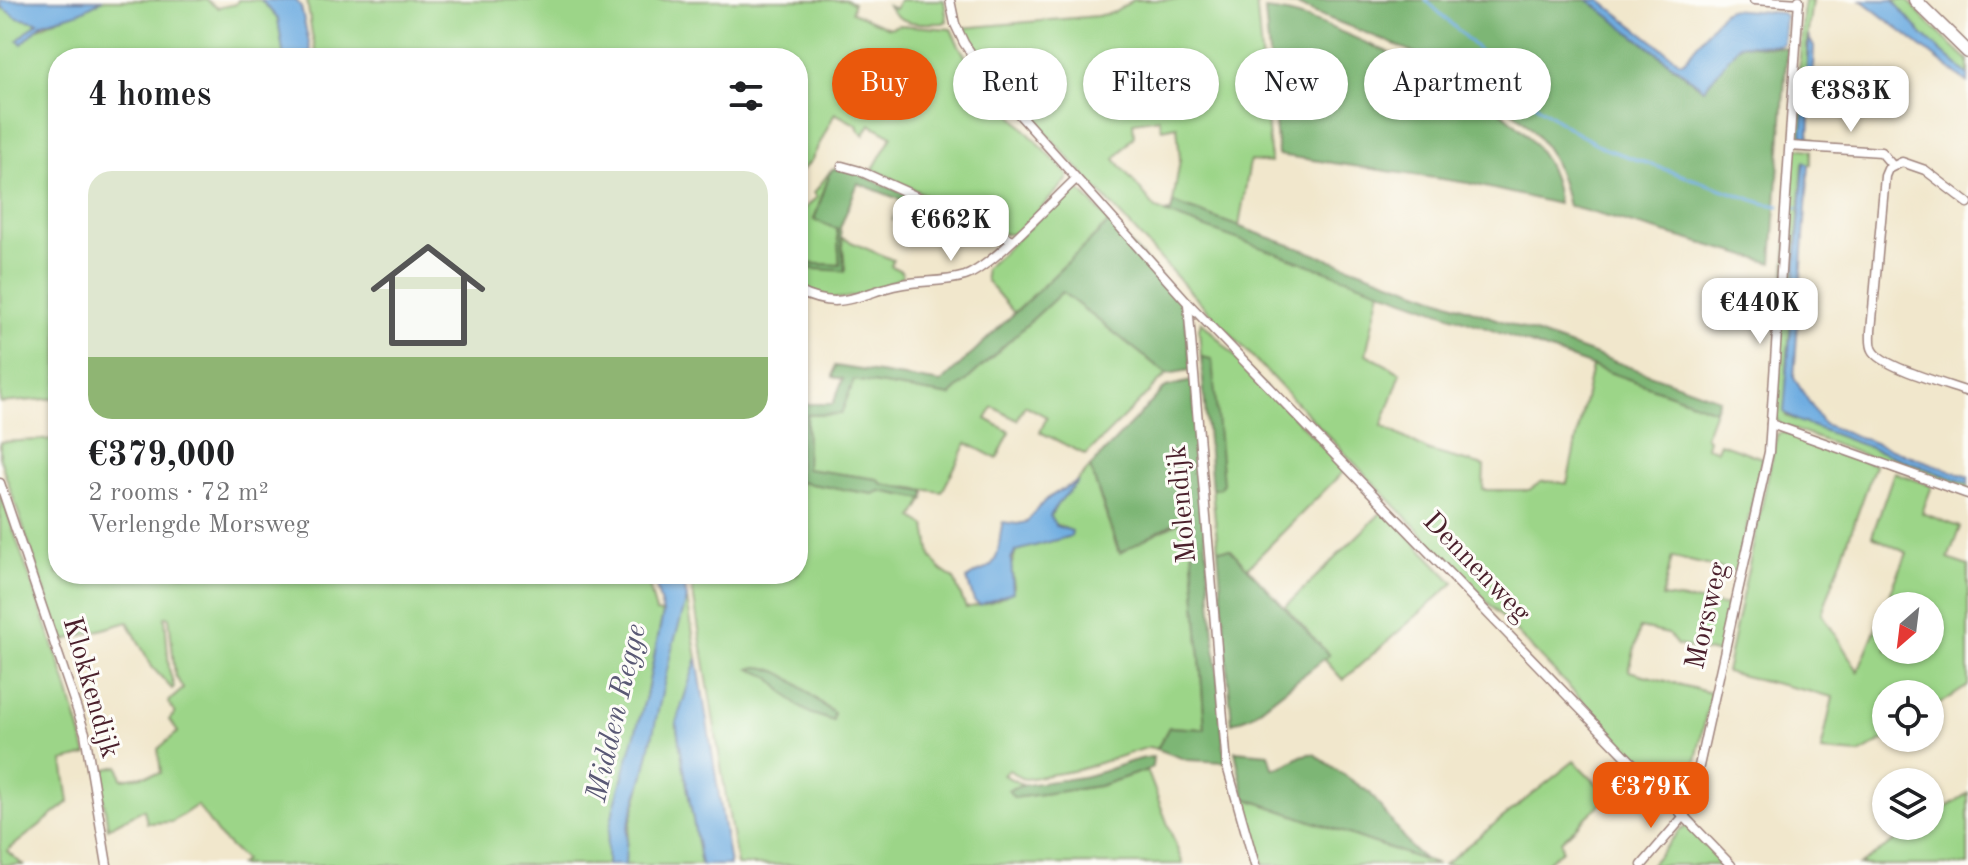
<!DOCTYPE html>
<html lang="en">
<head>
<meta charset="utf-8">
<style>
	:root { --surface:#fff; --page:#f2f2f2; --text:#202124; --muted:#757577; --line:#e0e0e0; --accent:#ea580c }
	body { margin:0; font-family:"Old Standard TT",serif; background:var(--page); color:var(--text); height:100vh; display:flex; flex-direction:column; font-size:30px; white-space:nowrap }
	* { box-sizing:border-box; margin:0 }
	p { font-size:26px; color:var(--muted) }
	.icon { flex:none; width:44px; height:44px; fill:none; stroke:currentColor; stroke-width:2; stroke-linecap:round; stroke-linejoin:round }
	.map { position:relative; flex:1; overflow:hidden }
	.side { position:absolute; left:48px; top:48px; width:760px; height:536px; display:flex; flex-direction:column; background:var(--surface); border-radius:32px; box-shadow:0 2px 6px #0004 }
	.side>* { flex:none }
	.hud { position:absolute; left:832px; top:48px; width:760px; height:72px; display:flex; gap:16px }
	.needle { width:52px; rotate:208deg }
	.controls { position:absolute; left:1872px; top:592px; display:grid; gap:16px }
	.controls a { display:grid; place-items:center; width:72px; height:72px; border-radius:50%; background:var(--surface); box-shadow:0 2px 6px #0004; font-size:40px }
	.price { position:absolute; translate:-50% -68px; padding:0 18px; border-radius:16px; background:#fff; color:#222; font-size:26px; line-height:52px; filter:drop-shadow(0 2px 4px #0008) }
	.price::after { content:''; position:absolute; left:50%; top:48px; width:24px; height:18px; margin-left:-12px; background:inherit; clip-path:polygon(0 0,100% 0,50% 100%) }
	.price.active { background:var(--accent); color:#fff }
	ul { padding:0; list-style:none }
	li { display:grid; align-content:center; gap:16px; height:424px; padding:0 40px }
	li+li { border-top:2px solid var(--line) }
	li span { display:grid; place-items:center; height:248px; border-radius:24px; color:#555 }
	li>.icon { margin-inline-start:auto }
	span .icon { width:144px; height:144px; fill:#fffc; stroke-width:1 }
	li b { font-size:34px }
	h2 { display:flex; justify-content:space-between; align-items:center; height:96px; padding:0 40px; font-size:34px }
	.pill { padding:0 28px; border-radius:36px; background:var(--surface); box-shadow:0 2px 6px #0004; font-size:28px; line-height:72px }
	.pill.active { background:var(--accent); color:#fff }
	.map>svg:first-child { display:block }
</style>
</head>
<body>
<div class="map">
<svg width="1968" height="865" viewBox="0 0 1968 865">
	<rect width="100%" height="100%" fill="#fdfcf7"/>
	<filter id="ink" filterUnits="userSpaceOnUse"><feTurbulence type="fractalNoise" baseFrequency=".0125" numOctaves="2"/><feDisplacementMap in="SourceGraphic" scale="16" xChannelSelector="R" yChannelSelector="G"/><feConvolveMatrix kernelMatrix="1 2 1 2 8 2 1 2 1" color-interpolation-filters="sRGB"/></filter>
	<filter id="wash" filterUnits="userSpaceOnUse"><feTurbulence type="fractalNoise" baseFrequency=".006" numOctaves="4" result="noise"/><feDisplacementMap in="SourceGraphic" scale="32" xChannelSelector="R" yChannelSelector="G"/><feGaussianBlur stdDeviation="1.8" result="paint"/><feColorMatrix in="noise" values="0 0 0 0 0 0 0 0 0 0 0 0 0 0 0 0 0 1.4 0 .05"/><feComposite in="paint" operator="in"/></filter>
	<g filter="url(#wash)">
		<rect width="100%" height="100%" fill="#f1e7cc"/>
		<g fill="#9cd588" stroke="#737a5a" stroke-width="2" fill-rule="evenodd">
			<path d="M 103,0 L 207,0 L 217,8 L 236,4 L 238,0 L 261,0 L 278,19 L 284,58 L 58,58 L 58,398 L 0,403 L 0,6 L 18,18 L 39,22 L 19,40 C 47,20 73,15 103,0 Z"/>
			<path d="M 307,0 L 846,0 L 853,3 L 852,12 L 889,28 L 899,25 L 951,29 C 974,83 1028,131 1068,175 L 1068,179 L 1021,230 L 1013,234 L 1004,234 L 873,169 L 892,136 L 870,124 L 864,135 L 859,131 L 857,125 L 835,113 L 811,161 L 798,174 L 798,58 L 318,58 L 312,35 Z"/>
			<path d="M 899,0 L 944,0 L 947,21 L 943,23 C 921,23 901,27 888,6 L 895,9 Z"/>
			<polygon points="1133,0 1256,0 1271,163 1250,161 1239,227 1173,203 1180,159 1177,126 1162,129 1159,118 1133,122 1134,136 1115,159 1156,209 1380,290 1366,354 1401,373 1382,426 1429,451 1484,466 1483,490 1529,490 1541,482 1553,481 1567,484 1592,366 1715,410 1705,437 1708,439 1706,447 1717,450 1720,443 1762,458 1737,572 1672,557 1662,597 1730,606 1720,654 1677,645 1668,634 1640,628 1629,671 1711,693 1687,800 1683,806 1196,298 1025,110 979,56 961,28 1097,16 1115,12"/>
			<polygon points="1804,0 1812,0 1807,40 1806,138 1814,139 1814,145 1794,142"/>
			<polygon points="1893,0 1908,0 1927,22 1968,60 1968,75 1923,35"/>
			<polygon points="1797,148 1811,150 1811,165 1803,164 1787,369 1786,416 1968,484 1968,493 1781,425 1775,417 1793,151"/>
			<polygon points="831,170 814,219 837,229 840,265 798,263 798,215 817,197 814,193"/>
			<polygon points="1072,187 1080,190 1110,222 1014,313 986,280 985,269"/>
			<path d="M 842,238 L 893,260 L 891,266 L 901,271 L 903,276 C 880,289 849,303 822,297 C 814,296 806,291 798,288 L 798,268 L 845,270 Z"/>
			<polygon points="1062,292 1167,374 1086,455 1040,432 1047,417 1025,405 1017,420 993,407 986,419 1010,432 997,459 967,443 942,492 882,484 877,479 806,469 807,415 840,414 854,380 950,396"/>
			<polygon points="1201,321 1345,470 1247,568 1230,549 1218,549 1212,489 1221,488 1212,360 1201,357 1199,329"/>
			<path d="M 1783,432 L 1875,465 L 1822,613 L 1858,671 L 1907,553 L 1872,536 L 1894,472 L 1932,486 L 1922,513 L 1960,527 L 1948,559 L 1968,566 L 1968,686 L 1930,710 L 1930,694 L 1886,694 L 1887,738 L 1859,754 L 1821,751 L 1833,697 L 1726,672 L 1777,434 ZM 1886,606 L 1930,606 L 1930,650 L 1886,650 Z"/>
			<polygon points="58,439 58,574 646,574 656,612 663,613 646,696 607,843 607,865 239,865 244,860 220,837 197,805 172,822 147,823 144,809 108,828 99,771 119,766 122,779 161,773 158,749 178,732 169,720 175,713 168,702 183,689 175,675 169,617 165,617 169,669 174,687 172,689 152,667 128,622 62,641 0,459 0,442"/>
			<path d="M 1090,467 L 1118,551 L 1190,517 L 1205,729 L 1169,727 L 1157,749 L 1149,747 L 1078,770 L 1026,779 L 1021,778 L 1009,770 L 1003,775 L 1022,784 L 1009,790 L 1014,798 L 1099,786 L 1147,770 L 1183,864 L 737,865 L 690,574 L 798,574 L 798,482 L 873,494 L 880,491 L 924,499 L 913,518 L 926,526 L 931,556 L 941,570 L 954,579 L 966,608 C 982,604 1005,601 1014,587 L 1011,566 L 1016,551 L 1071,536 L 1071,531 L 1052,523 L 1050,516 L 1058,503 Z"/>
			<polygon points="0,492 65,679 87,755 63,761 69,802 7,851 23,865 0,865"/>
			<polygon points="1384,510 1454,583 1343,680 1324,659 1329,655 1285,607"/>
			<path d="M 687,599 L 697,658 L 676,723 L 701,865 L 625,865 C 625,832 636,806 644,774 C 657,716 665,654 687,599 Z"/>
			<polygon points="1574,761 1609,796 1561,841 1562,850 1544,865 1443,865"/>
			<polygon points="1968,793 1968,865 1859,865 1918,826 1930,826 1930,818"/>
			<polygon points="1245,798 1426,861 1438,865 1264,865"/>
			<polygon points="1688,826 1726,865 1650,865 1679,831"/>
		</g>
		<g fill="#7db674" stroke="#646a50" stroke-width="2">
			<path d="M 1264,0 L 1588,0 L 1703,89 L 1740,44 L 1787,48 L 1772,263 L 1568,206 C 1564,190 1561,174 1553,160 C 1512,80 1389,44 1311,11 L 1297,5 L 1264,2 Z"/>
			<path d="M 1265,10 C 1304,13 1333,29 1369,44 C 1436,72 1554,117 1558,204 L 1468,183 L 1278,155 Z"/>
			<polygon points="835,169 850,170 911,197 898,223 893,220 901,200 858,183 840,228 845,271 798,268 798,263 840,265 837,229 814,220 831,170"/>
			<polygon points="1173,203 1719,399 1715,410 1164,213 1171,212"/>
			<polygon points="1110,222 1180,298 1184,308 1191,370 1167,374 1062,292 950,396 854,380 841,414 807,415 806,469 877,479 882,484 925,491 924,499 880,491 873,494 798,482 798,404 833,404 843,379 833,377 835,366 941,383"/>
			<polygon points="1201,357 1212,359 1223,483 1221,488 1212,489"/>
			<polygon points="1192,381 1225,762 1187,760 1157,749 1169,727 1205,729 1190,518 1174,523 1120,553 1090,467 1166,387"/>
			<polygon points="1218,549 1230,549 1329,655 1251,716 1232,723"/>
			<path d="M 757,667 C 787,667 809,697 834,713 L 833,721 L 812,714 L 798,706 L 768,676 L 750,669 Z"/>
			<path d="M 1235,751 L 1269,754 L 1273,768 C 1289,768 1298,752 1314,754 L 1370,793 L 1412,849 L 1426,861 L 1245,798 Z"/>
			<path d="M 1153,757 L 1152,767 L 1147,770 L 1099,786 L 1014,798 L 1008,790 C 1030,781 1065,782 1091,775 C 1111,770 1133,758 1153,757 Z"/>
		</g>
		<g fill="#6fade1" stroke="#5c6686" stroke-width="2">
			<polygon points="0,0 103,0 80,12 43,23 22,44 18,40 38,22 18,18 1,7"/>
			<polygon points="261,0 296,0 301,7 311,52 308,58 284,58 278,19"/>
			<polygon points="1588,0 1600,0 1680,62 1684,61 1723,12 1728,9 1782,13 1785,16 1783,43 1779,45 1740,44 1704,89"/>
			<polygon points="1861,0 1893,0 1923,35 1968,75 1968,83"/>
			<polygon points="1809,38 1814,47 1809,136 1806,139 1802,134"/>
			<polygon points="1804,162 1809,165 1794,378 1823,424 1968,477 1968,484 1798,421 1784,412"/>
			<path d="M 1078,482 L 1058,503 L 1050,516 L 1056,526 L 1072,531 L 1071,536 L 1016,551 L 1011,559 L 1013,592 L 980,605 L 974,601 L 967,579 C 974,572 983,572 990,566 C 1002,556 998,535 1003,522 L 1017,524 L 1027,522 C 1043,499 1052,494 1078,482 Z"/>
			<polygon points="653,574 682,574 687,599 672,648 644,774 627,830 625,865 607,865 607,843 614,807 646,696 663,613"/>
			<polygon points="697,658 730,865 701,865 676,723"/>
		</g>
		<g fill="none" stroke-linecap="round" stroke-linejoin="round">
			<g stroke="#6fade1" stroke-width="3">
				<polyline points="1426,0 1540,108 1575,132 1606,149 1762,203 1779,206"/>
				<polyline points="1794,208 1797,208"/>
			</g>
		</g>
	</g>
	<g filter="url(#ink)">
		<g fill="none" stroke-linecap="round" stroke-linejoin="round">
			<g stroke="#9e837c" stroke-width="11">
				<g id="street">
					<polyline points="950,0 955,24 964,43 992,84 1188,303 1731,865"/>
					<polyline points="1754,0 1799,3"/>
					<polyline points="1790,146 1881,152 1892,165"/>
					<polyline points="842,166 860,171 1012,240"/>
					<path d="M 1968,203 L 1925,170 L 1902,162 L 1888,169 L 1885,176 L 1871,331 C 1871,337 1870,345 1873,350 C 1881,367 1949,385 1968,392"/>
					<path d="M 798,291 C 834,309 851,299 886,288 C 912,279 939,284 965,276 C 992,267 1052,201 1076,179"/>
					<polyline points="1188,304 1227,766 1255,865"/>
					<polyline points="1771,424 1968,494"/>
					<polyline points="0,483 85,733 107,865"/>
					<polyline points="1642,865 1684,816 1691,802 1769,452 1799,0"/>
				</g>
			</g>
			<g stroke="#9e837c" stroke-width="15">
				<polyline id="primary" points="1915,0 1968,52"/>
			</g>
			<use href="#street" stroke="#fff" stroke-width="8"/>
			<use href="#primary" stroke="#fff" stroke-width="12"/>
		</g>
	</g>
	<g text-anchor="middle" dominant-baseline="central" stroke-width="6" stroke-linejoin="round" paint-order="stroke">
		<g font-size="28" fill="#4a1f2b" stroke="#fdfcf7">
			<text transform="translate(1183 504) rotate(-95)">Molendijk</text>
			<text transform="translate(1476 568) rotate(46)">Dennenweg</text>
			<text transform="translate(1708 616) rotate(-77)">Morsweg</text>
			<text transform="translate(90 688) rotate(74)">Klokkendijk</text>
		</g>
		<g font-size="30" font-style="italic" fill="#595874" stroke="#fdfcf7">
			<text transform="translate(617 713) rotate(-77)">Midden Regge</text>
		</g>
	</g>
</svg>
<div class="controls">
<a><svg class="needle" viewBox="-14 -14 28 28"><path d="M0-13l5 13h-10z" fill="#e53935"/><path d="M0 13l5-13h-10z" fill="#757577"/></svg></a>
<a><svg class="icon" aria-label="locate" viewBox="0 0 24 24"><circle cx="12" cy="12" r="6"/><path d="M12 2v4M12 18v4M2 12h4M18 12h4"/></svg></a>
<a><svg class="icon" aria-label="layers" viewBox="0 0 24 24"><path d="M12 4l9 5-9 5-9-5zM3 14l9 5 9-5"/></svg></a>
</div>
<b class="price" style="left:1851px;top:134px">€383K</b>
<b class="price" style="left:951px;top:263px">€662K</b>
<b class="price" style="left:1760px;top:346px">€440K</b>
<b class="price active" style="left:1651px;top:830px">€379K</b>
<div class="hud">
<a class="pill active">Buy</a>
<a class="pill">Rent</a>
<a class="pill">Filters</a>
<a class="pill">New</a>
<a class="pill">Apartment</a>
</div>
<section class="side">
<h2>4 homes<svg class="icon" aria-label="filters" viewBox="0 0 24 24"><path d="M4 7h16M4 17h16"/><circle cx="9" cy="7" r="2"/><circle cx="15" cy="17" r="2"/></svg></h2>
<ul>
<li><span style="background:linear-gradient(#dfe7d0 75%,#8fb573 0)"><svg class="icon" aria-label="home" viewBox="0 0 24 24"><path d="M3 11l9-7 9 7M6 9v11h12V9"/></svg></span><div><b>€379,000</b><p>2 rooms · 72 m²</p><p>Verlengde Morsweg</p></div></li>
</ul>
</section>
</div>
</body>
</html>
